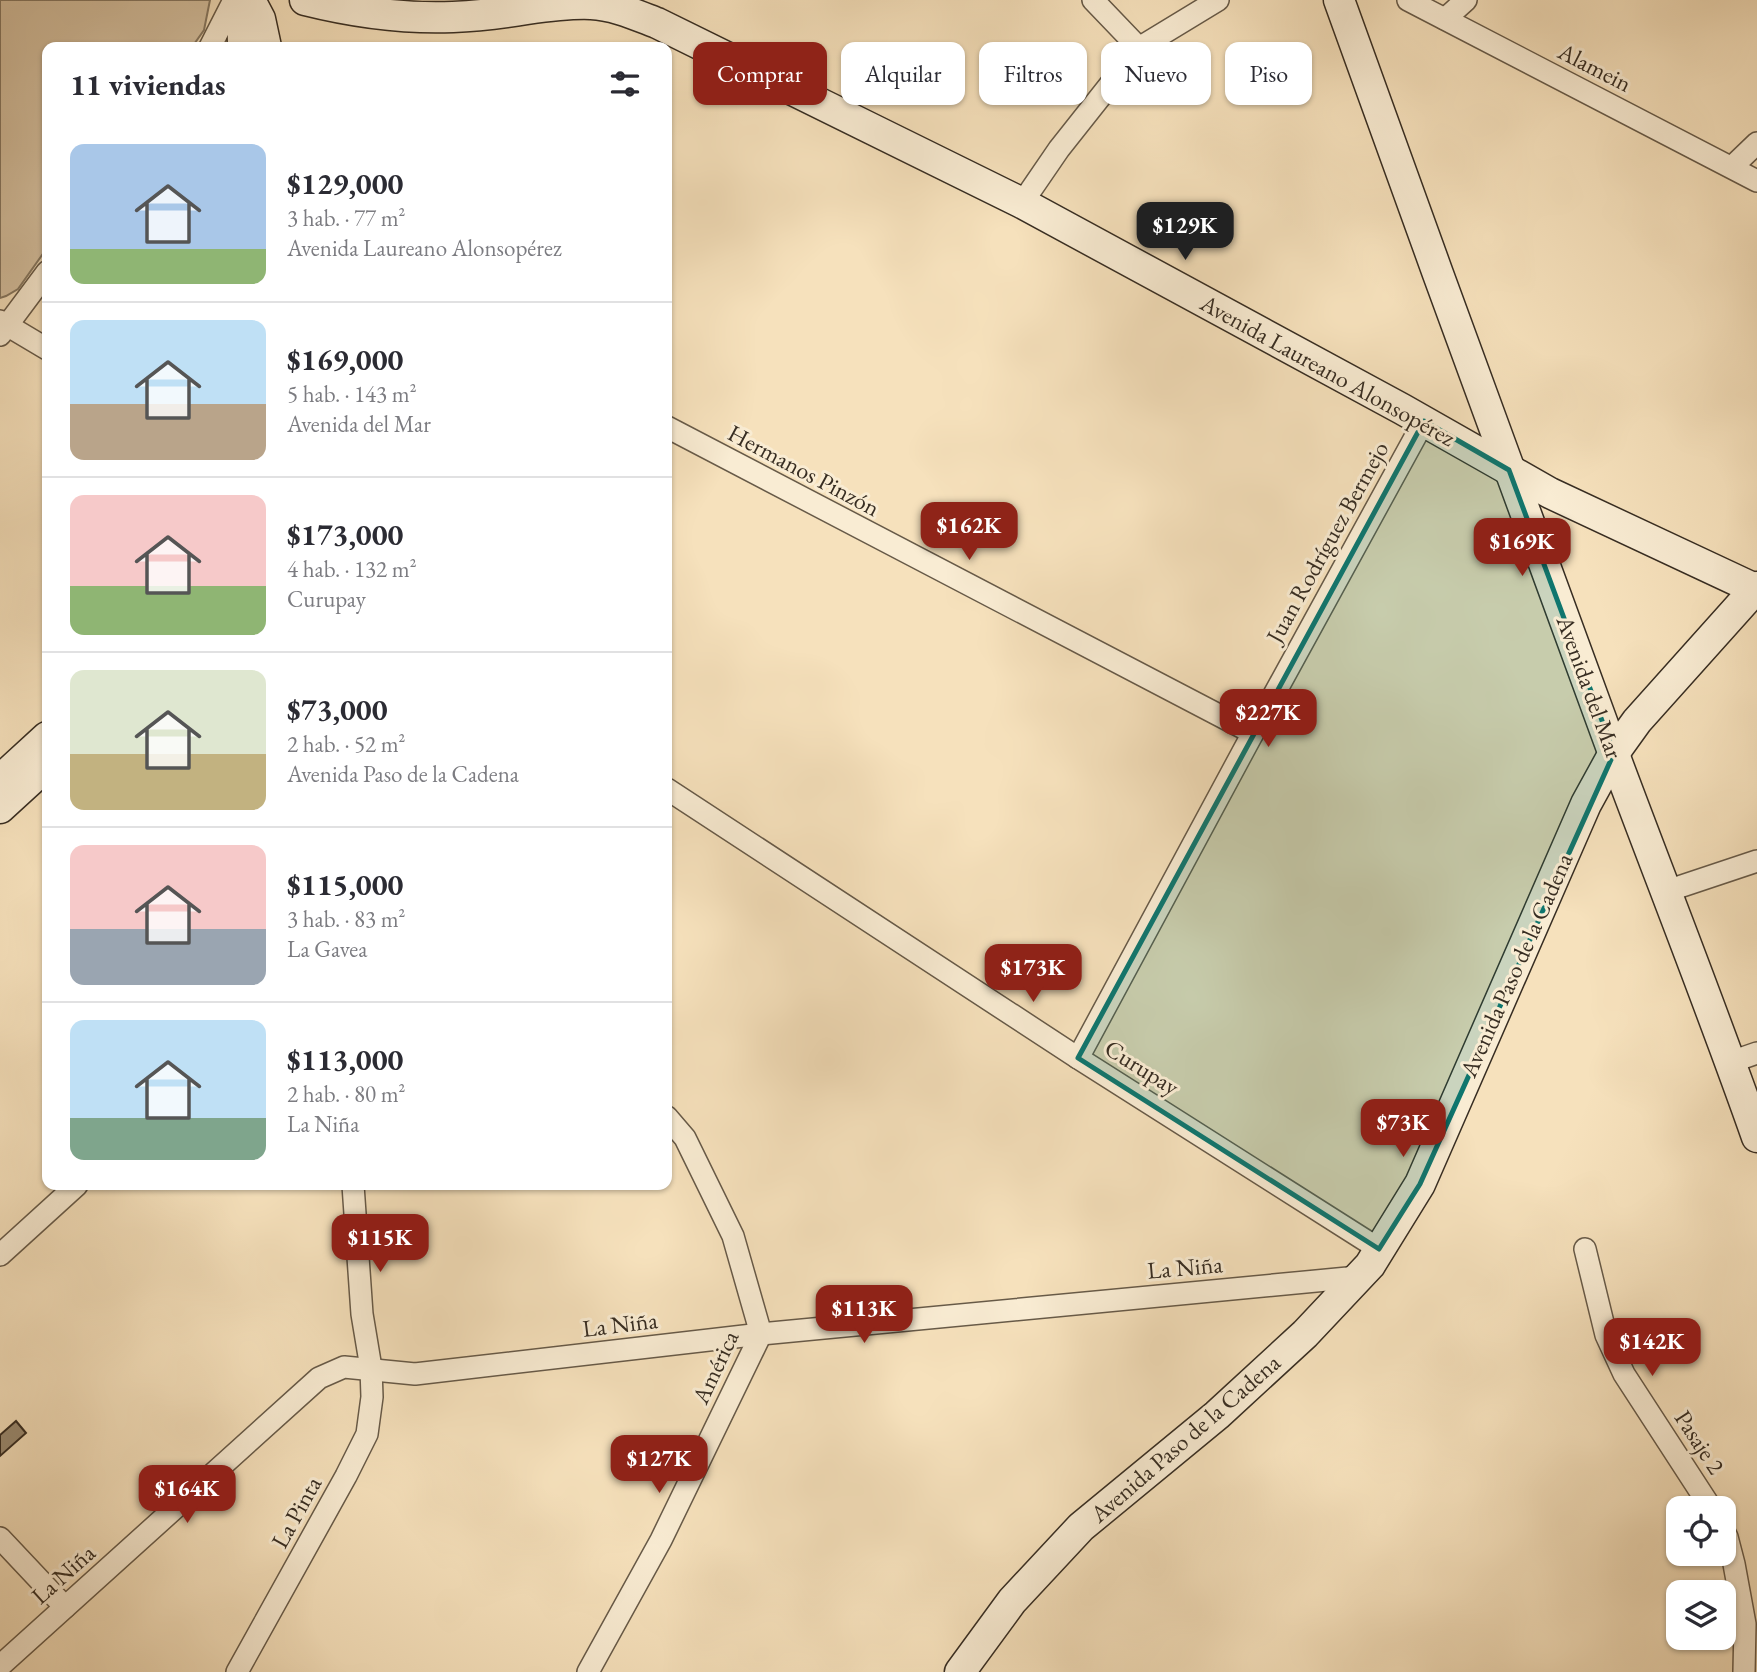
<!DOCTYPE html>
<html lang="es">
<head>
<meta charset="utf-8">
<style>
	:root { --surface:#fff; --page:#f7f7f7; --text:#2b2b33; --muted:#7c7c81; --line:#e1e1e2; --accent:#8f2418 }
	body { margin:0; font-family:"EB Garamond",serif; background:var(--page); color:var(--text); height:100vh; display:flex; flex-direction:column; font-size:26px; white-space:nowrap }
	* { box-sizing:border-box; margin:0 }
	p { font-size:23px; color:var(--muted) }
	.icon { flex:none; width:38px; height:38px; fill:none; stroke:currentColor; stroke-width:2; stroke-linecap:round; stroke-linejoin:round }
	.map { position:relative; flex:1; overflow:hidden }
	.sheet { position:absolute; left:42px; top:42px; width:630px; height:1148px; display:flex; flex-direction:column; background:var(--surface); border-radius:14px; box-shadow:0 2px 5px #0004 }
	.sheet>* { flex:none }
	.top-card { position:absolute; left:693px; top:42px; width:665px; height:63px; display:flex; gap:14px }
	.controls { position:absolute; left:1666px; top:1496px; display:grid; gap:14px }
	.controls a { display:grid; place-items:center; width:70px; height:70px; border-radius:14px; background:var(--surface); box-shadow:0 2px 5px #0004; font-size:35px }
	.price { position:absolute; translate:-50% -60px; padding:0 16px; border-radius:14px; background:var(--accent); color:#fff; font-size:23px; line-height:46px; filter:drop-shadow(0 2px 4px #0008) }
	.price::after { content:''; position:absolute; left:50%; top:42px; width:21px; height:16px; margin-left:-10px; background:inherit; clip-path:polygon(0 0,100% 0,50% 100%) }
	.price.current { background:#222; color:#fff }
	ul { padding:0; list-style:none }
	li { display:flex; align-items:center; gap:21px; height:175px; padding:0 28px }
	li+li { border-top:2px solid var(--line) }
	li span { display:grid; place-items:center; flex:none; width:196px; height:140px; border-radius:14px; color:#555 }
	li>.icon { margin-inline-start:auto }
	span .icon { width:84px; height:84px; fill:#fffc; stroke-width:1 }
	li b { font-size:30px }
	h2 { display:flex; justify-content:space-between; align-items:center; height:84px; padding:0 28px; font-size:30px }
	.tag { padding:0 24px; border-radius:14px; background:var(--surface); box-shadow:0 2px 5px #0004; font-size:24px; line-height:63px }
	.tag.current { background:var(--accent); color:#fff }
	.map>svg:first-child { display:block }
</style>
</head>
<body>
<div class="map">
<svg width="1757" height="1672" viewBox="0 0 1757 1672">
	<rect width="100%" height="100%" fill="#f6e1bc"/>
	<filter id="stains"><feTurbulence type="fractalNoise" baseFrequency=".00286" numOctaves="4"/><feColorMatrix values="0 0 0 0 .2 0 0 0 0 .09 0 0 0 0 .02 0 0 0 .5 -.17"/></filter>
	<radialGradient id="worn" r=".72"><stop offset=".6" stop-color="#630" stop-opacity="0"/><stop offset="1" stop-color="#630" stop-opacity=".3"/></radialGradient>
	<polygon fill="#d6c2a2" stroke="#867862" stroke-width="2" points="0,0 210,0 204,30 192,47 47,47 47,248 18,289 6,296 0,298"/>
	<polygon fill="#9a8b72" stroke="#372d22" stroke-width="2" points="16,1421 26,1433 0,1456 0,1435"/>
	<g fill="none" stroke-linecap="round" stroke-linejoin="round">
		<g stroke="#675a48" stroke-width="24">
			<g id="street">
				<polyline points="1093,0 1139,48"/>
				<polyline points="1408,0 1757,181"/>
				<polyline points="1445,19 1466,0"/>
				<polyline points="210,47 234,0"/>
				<polyline points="1732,167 1757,143"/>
				<polyline points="1022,203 1059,149 1139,48 1218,0"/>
				<polyline points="0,321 47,349"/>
				<polyline points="0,335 47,272"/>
				<polyline points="667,427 1253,733"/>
				<polyline points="667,789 1078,1058 1379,1249"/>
				<polyline points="1667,891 1757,861"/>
				<polyline points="1078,1058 1253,733 1424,421"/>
				<polyline points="1731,1062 1757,1053"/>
				<polyline points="1585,1249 1606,1335 1624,1374 1711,1508"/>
				<polyline points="0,1255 77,1185"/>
				<polyline points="1724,1531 1727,1537 1734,1564 1745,1624 1744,1672"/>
				<polyline points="0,1538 65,1607"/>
				<polyline points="0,1666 319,1378 344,1367 415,1374 761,1334 1358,1277"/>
				<polyline points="237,1672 346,1476 367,1434 372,1397 371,1368 362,1314 353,1185"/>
				<polyline points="588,1672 661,1540 761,1334 733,1236 685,1138 667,1117"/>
			</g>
		</g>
		<g stroke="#372d22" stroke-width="33">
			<g id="secondary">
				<polyline points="242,0 243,47"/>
				<polyline points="250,0 260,19 266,47"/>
				<path d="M 305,0 C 353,12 403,19 453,17 C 478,16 502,13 527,9 C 548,6 570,3 591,4 C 614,5 636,15 657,23 L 1022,203 L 1402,409 L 1550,493 L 1755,589"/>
				<path d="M 1339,0 C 1429,250 1520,500 1612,749 C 1660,878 1711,1006 1757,1137"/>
				<polyline points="0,780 47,737"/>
				<polyline points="0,808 47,765"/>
				<polyline points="960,1672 1012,1601 1081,1527 1217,1415 1305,1334 1370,1265 1420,1184 1586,804 1614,753 1637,721 1757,587"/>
			</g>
		</g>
		<use href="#street" stroke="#f9ecd3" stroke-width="21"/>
		<use href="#secondary" stroke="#f9ecd3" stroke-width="30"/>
	</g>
	<path fill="#0f766e" fill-opacity="0.2" stroke="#0f766e" stroke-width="5" stroke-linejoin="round" d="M 1424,421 L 1509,470 L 1614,753 L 1420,1184 L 1379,1249 L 1078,1058 Z"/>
	<g text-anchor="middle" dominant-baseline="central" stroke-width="6" stroke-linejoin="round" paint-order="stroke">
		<g font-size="24" fill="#372d22" stroke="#f9ecd3">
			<text transform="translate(1595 67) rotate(27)">Alamein</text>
			<text transform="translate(1328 370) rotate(29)">Avenida Laureano Alonsopérez</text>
			<text transform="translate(804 470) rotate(28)">Hermanos Pinzón</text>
			<text transform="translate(1327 542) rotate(-61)">Juan Rodríguez Bermejo</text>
			<text transform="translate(1590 687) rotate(70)">Avenida del Mar</text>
			<text transform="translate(1516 965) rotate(-66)">Avenida Paso de la Cadena</text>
			<text transform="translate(1142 1067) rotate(32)">Curupay</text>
			<text transform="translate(1185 1267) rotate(-5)">La Niña</text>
			<text transform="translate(620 1324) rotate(-7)">La Niña</text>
			<text transform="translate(715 1367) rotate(-65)">América</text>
			<text transform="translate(1185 1438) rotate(-41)">Avenida Paso de la Cadena</text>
			<text transform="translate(1700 1442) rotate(57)">Pasaje 2</text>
			<text transform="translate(296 1512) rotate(-61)">La Pinta</text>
			<text transform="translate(63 1574) rotate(-42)">La Niña</text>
		</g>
	</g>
	<rect width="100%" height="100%" filter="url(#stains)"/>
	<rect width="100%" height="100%" fill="url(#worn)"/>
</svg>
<div class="controls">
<a><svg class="icon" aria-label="locate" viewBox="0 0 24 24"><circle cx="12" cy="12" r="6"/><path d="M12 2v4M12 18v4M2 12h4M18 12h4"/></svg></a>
<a><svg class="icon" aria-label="layers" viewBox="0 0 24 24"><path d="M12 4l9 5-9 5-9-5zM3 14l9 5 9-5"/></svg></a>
</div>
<b class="price current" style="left:1185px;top:262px">$129K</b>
<b class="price" style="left:969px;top:562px">$162K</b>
<b class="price" style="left:1522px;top:578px">$169K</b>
<b class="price" style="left:1268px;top:749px">$227K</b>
<b class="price" style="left:1033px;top:1004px">$173K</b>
<b class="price" style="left:1403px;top:1159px">$73K</b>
<b class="price" style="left:380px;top:1274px">$115K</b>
<b class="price" style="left:864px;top:1345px">$113K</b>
<b class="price" style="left:1652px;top:1378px">$142K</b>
<b class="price" style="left:659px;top:1495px">$127K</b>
<b class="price" style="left:187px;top:1525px">$164K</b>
<div class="top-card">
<a class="tag current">Comprar</a>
<a class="tag">Alquilar</a>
<a class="tag">Filtros</a>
<a class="tag">Nuevo</a>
<a class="tag">Piso</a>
</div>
<section class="sheet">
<h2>11 viviendas<svg class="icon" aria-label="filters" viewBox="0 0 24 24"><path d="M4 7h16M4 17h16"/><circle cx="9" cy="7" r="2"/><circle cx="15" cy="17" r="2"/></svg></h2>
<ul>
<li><span style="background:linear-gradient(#a9c7e8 75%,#8fb573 0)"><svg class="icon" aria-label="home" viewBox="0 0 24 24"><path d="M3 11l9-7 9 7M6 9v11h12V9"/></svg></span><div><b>$129,000</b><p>3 hab. · 77 m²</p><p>Avenida Laureano Alonsopérez</p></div></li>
<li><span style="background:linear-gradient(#bfe0f5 60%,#b9a48a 0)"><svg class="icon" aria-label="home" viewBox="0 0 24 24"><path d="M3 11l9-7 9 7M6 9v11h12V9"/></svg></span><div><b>$169,000</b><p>5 hab. · 143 m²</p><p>Avenida del Mar</p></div></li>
<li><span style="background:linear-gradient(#f6c9c9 65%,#8fb573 0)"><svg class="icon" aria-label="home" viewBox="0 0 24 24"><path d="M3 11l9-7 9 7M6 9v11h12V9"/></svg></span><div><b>$173,000</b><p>4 hab. · 132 m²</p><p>Curupay</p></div></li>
<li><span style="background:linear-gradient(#dfe7d0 60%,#c2b280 0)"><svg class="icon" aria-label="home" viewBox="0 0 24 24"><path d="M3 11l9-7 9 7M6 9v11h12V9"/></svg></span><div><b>$73,000</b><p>2 hab. · 52 m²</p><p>Avenida Paso de la Cadena</p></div></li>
<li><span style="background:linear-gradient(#f6c9c9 60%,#9aa5b1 0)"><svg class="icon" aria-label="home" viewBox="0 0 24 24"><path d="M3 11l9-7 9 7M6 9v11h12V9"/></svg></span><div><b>$115,000</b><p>3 hab. · 83 m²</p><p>La Gavea</p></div></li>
<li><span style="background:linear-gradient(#bfe0f5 70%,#7fa58c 0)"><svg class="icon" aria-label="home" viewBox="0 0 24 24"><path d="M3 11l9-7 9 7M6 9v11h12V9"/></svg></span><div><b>$113,000</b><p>2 hab. · 80 m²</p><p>La Niña</p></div></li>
</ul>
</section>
</div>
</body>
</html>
